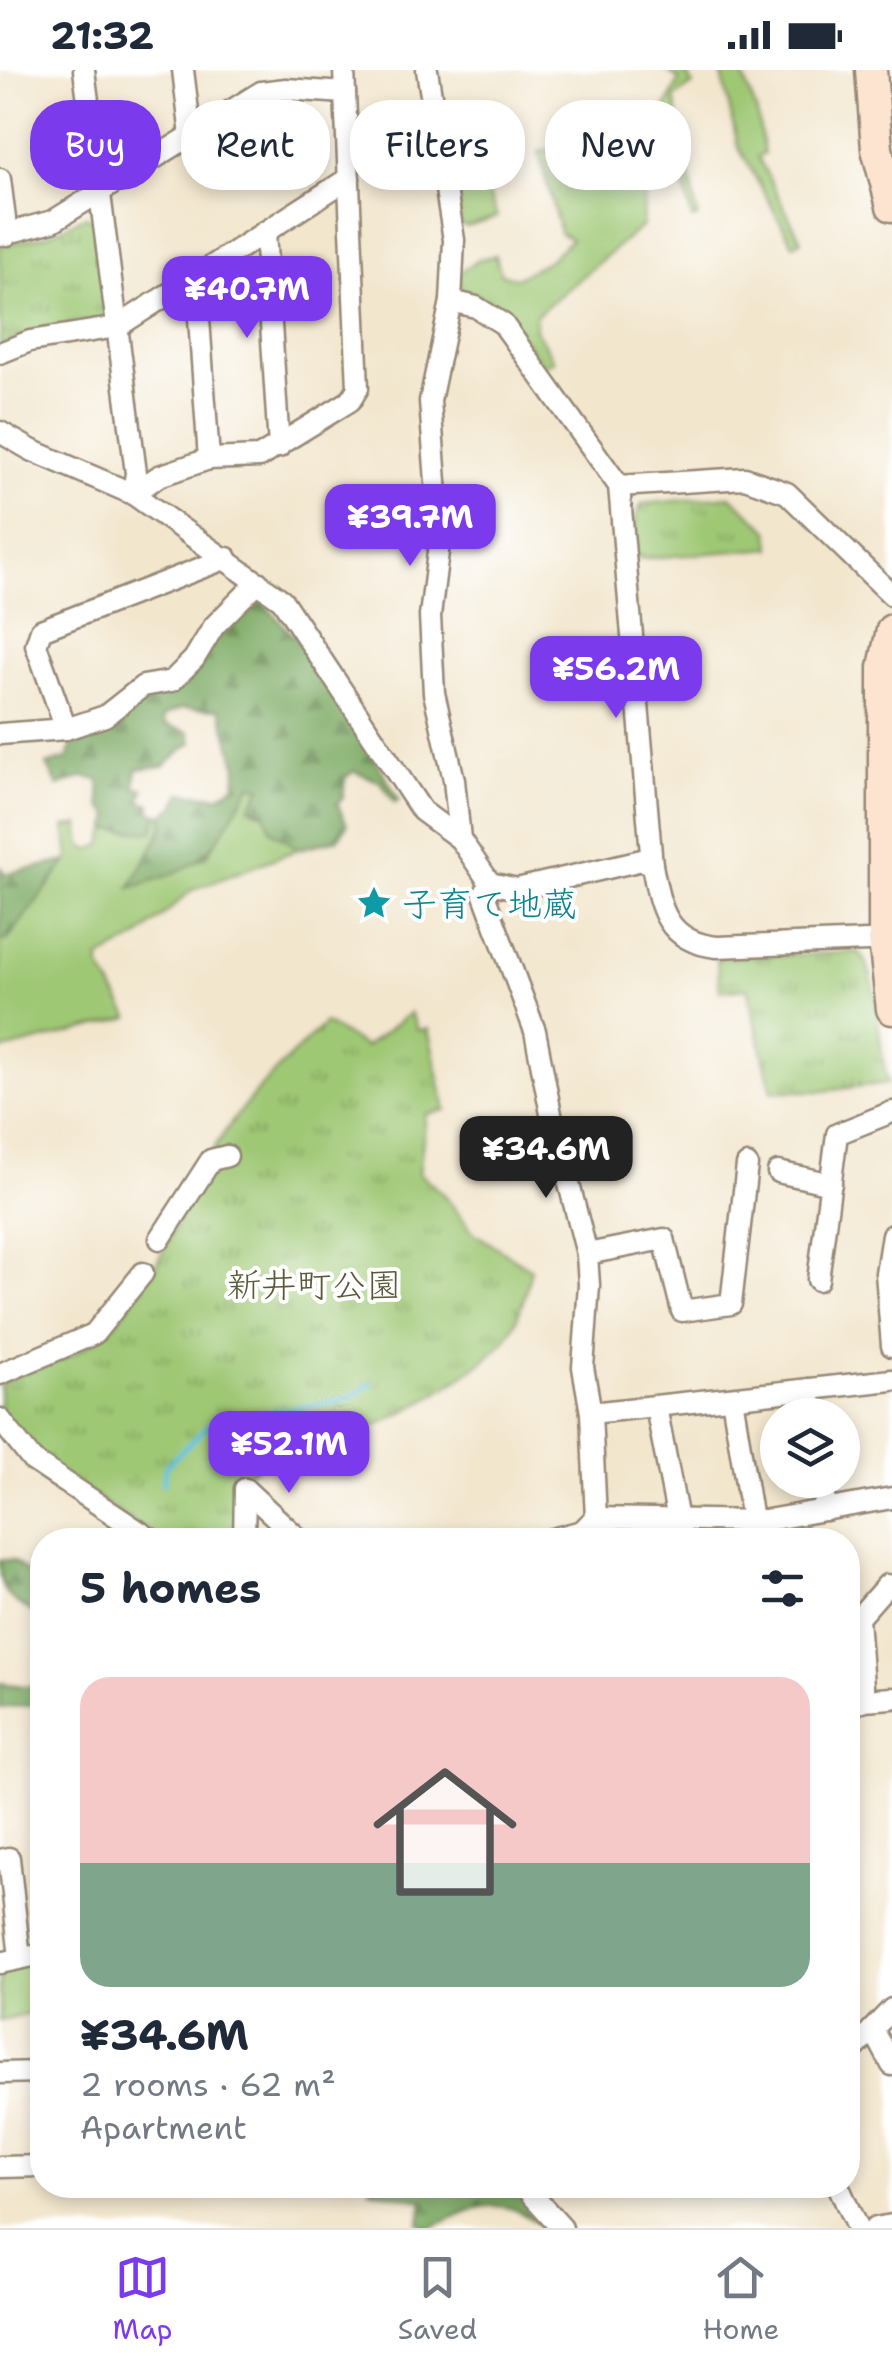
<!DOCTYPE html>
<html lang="en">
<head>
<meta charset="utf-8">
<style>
	:root { --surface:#fff; --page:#f6f6f7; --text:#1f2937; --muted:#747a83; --line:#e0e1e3; --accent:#7c3aed }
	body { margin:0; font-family:"Shantell Sans","Klee One",sans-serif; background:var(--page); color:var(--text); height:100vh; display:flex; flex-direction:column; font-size:38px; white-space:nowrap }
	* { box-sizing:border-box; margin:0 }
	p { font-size:32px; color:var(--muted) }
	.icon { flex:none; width:55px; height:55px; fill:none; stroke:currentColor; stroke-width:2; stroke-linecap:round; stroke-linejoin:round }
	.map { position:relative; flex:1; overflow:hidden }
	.sheet { position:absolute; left:30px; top:1458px; width:830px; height:670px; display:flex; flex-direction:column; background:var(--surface); border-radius:40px; box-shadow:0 5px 15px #0003 }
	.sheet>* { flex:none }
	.guide { position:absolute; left:30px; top:30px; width:832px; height:90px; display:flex; gap:20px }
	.buttons { position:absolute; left:760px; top:1328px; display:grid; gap:20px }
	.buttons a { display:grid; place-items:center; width:100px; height:100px; border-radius:50%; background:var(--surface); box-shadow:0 5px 15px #0003; font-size:50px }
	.price { position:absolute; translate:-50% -85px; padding:0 22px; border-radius:20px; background:var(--accent); color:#fff; font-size:32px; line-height:65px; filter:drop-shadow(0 2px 5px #0008) }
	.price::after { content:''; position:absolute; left:50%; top:60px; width:30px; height:22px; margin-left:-15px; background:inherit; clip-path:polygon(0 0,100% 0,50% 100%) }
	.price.on { background:#222; color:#fff }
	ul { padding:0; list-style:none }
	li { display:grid; align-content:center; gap:20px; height:530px; padding:0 50px }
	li+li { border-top:2px solid var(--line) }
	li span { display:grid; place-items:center; height:310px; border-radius:30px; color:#555 }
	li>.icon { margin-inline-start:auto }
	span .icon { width:180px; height:180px; fill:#fffc; stroke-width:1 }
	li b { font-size:42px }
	h2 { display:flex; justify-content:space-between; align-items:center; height:120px; padding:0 50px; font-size:42px }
	.tag { padding:0 35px; border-radius:40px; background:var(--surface); box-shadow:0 5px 15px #0003; font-size:35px; line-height:90px }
	.tag.on { background:var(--accent); color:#fff }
	.status { display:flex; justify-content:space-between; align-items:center; height:70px; padding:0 50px; background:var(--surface); direction:ltr }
	.status svg { height:28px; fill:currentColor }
	.dock { display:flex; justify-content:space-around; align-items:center; height:140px; border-top:2px solid var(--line); background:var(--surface); font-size:28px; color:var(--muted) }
	.dock a { display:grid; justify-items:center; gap:5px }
	.dock .on { color:var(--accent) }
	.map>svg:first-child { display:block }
</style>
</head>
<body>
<div class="status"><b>21:32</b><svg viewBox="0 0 49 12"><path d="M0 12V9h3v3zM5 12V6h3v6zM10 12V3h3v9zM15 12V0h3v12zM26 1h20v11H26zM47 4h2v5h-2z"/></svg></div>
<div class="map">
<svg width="892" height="2158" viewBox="0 0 892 2158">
	<defs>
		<pattern id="forest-firs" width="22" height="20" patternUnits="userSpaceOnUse" patternTransform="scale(2.5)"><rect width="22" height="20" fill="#7fac66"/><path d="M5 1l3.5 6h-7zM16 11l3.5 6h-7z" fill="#698c53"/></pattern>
		<pattern id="park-tufts" width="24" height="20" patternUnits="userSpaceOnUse" patternTransform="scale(2.5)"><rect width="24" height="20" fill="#9fc874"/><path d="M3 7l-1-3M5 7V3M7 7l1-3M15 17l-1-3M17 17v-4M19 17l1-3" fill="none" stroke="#83a35f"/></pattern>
	</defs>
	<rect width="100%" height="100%" fill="#fff"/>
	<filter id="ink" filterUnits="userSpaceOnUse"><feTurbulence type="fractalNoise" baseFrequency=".01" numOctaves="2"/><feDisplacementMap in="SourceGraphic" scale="20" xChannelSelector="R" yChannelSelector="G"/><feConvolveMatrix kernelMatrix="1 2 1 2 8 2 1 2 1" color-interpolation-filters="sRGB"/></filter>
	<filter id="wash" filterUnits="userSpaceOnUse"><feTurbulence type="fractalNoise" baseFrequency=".0048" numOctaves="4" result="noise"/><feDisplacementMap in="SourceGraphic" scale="40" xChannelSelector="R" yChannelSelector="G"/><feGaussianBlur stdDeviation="2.25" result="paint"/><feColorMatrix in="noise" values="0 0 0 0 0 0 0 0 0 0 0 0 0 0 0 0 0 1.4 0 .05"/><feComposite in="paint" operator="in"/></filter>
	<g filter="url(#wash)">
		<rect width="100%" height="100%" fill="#f2e6cd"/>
		<g fill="#9fc874" stroke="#6d7949" stroke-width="2.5">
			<polygon points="667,0 684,0 693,15 674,28 698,147 692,149 675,79 649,86 642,156 535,246 535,259 554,290 544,296 495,233 462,219 458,204 479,189 495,186 501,204 516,208 549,190 571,169 560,163 539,82 568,75 571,81 609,72 612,81 624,79 623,67 668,56 665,39 679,10"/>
			<polygon points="721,0 741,0 757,43 764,83 758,87 801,170 793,174 738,76"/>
			<polygon points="477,93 497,147 467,157 460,155 454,100"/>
			<polygon points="251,715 262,717 255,740 265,743 272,760 299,779 192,820 136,869 100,888 100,897 130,948 0,981 0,871 7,870 69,788 65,757 79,755 82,775 89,780 102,775 108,759 152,762 158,744 163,745 163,757 131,817 206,787"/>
			<polygon points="42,1888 42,1941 0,1951 0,1898"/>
		</g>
		<g fill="url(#forest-firs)" stroke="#5d6b42" stroke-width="2.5">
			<path d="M 258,527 L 321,596 L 399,730 L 395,733 L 381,712 L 354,701 L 345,708 L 343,728 L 337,734 L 347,755 L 338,769 L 299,779 L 271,760 L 265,743 L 250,737 L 262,717 L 251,715 C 207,786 213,793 130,818 L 163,758 L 163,745 L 175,737 L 181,723 L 220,726 L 235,715 L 237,698 L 220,639 L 182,638 L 163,646 L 165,655 L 189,662 L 192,672 L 163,696 L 137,699 L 134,717 L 144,719 L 140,731 L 151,734 L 151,742 L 158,744 L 152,762 L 108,759 L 110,746 L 101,736 L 99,710 L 84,707 L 58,716 L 47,695 L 69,688 L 71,677 L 86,672 L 81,660 L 144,621 L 173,614 L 216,557 Z"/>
			<polygon points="67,791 7,870 0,871 0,797 5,804"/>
			<path d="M 0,1490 L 13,1490 L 42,1516 L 42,1547 C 10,1529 0,1528 0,1490 Z"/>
			<polygon points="0,1613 42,1618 42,1634 0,1638"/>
			<path d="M 370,2115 L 519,2115 L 559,2158 C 537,2158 534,2148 515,2140 C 481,2127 459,2147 429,2158 L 420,2154 L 423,2130 L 370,2119 Z"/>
		</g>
		<g fill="url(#park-tufts)" stroke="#6d7949" stroke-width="2.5">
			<polygon points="86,146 95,152 107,249 62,255 0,275 0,175 47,165"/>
			<polygon points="730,426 769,460 771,478 637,489 635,449 642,434"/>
			<path d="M 859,882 C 882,908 876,977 888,1013 L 823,1021 L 772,1021 L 747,918 L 720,921 L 717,888 Z"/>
			<path d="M 410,943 L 418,960 L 428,959 L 446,1040 L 426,1044 L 419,1103 L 443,1124 L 474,1163 L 531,1199 C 525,1223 520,1251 504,1271 C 473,1306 383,1358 338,1370 C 293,1383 276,1375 241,1411 L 239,1470 L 162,1470 L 57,1403 L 0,1344 L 0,1312 C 33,1300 70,1290 98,1268 C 156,1223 177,1140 214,1079 C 243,1030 285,992 325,953 L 365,977 Z"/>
		</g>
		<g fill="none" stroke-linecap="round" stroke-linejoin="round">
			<polyline stroke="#60c0df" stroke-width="5" points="163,1414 166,1396 212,1352 348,1329 371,1314"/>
		</g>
	</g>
	<g filter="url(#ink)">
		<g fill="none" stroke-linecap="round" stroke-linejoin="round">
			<g stroke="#968876" stroke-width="25">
				<g id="street">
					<polyline points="84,0 136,403 133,424"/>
					<polyline points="183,0 191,66"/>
					<polyline points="427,0 454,170 451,231 430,331 440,466 430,546 434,623 454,710 460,769"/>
					<polyline points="0,109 7,165"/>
					<polyline points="265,162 279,377"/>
					<polyline points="0,165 53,151 261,22 286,19 345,23"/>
					<polyline points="196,207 209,389"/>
					<path d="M 451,231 L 476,237 L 503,254 L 619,416 L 652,795 C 660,838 666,872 717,877 L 892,870"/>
					<polyline points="0,283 30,271 117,257 349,108"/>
					<polyline points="0,362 31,380 133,424 282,530 422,741 460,769 490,813 517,819 642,790 652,795"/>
					<polyline points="619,416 745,408 787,423 892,525"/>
					<polyline points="133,424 159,406 209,389 259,387 350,331 358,318 344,0"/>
					<polyline points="66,659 36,575 41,560 227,488"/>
					<polyline points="0,664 66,659 105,646 143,616 172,611 194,589 214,556 258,512"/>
					<polyline points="490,813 484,825 535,961 551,1044 587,1184 589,1215 583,1297 591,1343 597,1470"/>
					<polyline points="778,1102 831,1114"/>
					<polyline points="892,1165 886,1203 892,1276"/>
					<polyline points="160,1169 211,1090 227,1086"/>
					<polyline points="587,1184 664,1169 682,1241 731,1234 747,1095"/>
					<polyline points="818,1210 837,1064 892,1042"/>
					<polyline points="0,1304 94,1264 143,1203"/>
					<polyline points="809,1319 812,1345"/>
					<polyline points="732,1328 752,1450"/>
					<polyline points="656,1337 682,1470"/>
					<polyline points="591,1343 892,1310"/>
					<polyline points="0,1349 32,1390 152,1470"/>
					<polyline points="822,1410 826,1440"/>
					<polyline points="245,1419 300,1470"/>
					<polyline points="244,1470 245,1419"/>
					<polyline points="548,1470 582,1461 595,1448 762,1451 892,1428"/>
					<polyline points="864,1630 858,1548 887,1515"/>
					<polyline points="848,1638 864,1630 892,1628"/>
					<polyline points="0,1790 9,1788 20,1888"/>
					<polyline points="848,1819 848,1827"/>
					<polyline points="0,1893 42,1884"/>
					<polyline points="873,1959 892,1995"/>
					<polyline points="848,1985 892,1939"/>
					<polyline points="0,2003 42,2002"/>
					<polyline points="0,2097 42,2096"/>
					<polyline points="523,2115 562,2158"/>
					<polyline points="838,2115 857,2158"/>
					<polyline points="875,2158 892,2155"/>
				</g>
			</g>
			<g stroke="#968876" stroke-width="35">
				<g id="secondary">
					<polyline points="871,0 877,79 892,136"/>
					<polyline points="892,560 884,597 884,870 892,939"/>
				</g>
			</g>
			<use href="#street" stroke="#fff" stroke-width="20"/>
			<use href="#secondary" stroke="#fde4d0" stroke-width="30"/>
		</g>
	</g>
	<defs>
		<g id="sight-bare" transform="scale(2.7)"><path d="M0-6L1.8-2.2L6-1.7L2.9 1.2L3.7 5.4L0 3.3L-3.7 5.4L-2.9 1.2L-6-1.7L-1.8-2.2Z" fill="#0f9aa8" stroke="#fff" stroke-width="2.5" paint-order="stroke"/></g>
	</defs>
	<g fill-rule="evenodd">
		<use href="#sight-bare" x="374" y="833"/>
	</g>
	<g text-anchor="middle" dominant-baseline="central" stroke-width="8" stroke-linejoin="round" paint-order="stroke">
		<g font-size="35" fill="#0d838f" stroke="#fff" text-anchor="start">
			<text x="402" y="833">子育て地蔵</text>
		</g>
		<g font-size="35" fill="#595938" stroke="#fff">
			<text x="314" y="1214">新井町公園</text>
		</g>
	</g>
</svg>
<div class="buttons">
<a><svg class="icon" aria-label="layers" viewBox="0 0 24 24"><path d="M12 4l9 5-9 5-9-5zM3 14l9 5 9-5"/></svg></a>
</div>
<b class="price" style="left:247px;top:271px">¥40.7M</b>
<b class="price" style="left:410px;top:499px">¥39.7M</b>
<b class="price" style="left:616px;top:651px">¥56.2M</b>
<b class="price on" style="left:546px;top:1131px">¥34.6M</b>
<b class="price" style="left:289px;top:1426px">¥52.1M</b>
<div class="guide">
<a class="tag on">Buy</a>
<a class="tag">Rent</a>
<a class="tag">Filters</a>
<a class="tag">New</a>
</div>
<section class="sheet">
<h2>5 homes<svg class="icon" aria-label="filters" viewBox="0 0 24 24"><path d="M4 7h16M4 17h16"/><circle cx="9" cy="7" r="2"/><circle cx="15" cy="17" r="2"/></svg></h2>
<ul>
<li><span style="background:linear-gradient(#f6c9c9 60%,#7fa58c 0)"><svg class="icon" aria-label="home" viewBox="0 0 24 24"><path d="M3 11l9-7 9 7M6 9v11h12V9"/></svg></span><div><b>¥34.6M</b><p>2 rooms · 62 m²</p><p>Apartment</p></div></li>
</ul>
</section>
</div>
<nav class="dock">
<a class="on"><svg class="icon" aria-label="map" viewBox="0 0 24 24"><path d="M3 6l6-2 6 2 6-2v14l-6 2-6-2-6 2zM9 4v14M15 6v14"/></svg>Map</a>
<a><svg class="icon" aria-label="saved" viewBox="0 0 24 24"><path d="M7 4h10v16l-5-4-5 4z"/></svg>Saved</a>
<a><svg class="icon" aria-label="home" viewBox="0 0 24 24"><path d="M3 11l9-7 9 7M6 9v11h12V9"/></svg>Home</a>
</nav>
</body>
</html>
